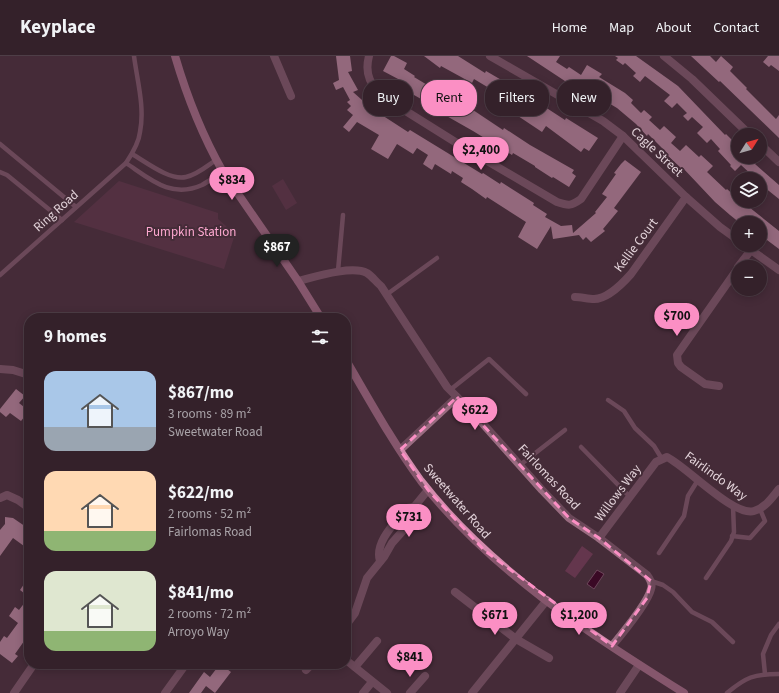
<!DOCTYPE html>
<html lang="en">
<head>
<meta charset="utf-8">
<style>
	:root { --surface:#34212a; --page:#3f2e36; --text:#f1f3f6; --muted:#a9a3a8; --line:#4e3e47; --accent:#fb8fc4 }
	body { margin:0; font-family:"Source Sans 3",sans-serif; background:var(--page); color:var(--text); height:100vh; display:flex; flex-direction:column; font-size:15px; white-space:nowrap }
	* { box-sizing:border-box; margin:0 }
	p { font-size:13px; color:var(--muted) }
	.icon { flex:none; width:22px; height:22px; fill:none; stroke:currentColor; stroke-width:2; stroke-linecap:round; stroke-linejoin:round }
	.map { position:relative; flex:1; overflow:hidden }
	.side { position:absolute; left:24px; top:257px; width:327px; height:356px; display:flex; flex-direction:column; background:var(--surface); border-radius:16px; box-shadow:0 2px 10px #0003,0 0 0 1px var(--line) }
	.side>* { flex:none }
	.banner { position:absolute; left:363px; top:24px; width:356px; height:36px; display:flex; gap:8px }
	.needle { width:26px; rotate:53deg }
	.buttons { position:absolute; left:731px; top:72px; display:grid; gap:8px }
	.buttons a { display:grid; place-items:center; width:36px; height:36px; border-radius:50%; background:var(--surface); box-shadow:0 2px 10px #0003,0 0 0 1px var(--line); font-size:20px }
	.price { position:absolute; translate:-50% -34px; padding:0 9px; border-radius:14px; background:var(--accent); color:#111; font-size:13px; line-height:26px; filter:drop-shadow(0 1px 2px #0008) }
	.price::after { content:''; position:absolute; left:50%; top:24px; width:12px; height:9px; margin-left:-6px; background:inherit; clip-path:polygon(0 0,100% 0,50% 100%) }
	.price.selected { background:#222; color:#fff }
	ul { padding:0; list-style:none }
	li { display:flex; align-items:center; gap:12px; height:100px; padding:0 20px }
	li span { display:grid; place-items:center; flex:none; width:112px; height:80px; border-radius:12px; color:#555 }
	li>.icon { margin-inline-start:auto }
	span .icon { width:48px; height:48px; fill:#fffc; stroke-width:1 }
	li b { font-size:17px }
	h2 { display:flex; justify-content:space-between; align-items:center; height:48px; padding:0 20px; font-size:17px }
	.tag { padding:0 14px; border-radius:16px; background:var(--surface); box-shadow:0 2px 10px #0003,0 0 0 1px var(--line); font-size:14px; line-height:36px }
	.tag.selected { background:var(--accent); color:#111 }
	header { display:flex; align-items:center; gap:24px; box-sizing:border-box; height:56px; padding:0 20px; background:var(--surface); border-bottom:1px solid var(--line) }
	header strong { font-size:19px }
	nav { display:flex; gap:22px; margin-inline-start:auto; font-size:14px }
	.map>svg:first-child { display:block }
</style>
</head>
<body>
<header>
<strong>Keyplace</strong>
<nav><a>Home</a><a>Map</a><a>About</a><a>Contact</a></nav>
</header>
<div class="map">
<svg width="779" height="637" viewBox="0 0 779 637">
	<rect width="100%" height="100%" fill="#452c38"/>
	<g fill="#64364d">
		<polygon points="283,123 297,147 286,154 272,130"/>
		<polygon points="119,125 218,157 218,163 226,170 229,176 235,178 224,213 74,166"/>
		<polygon points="582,490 593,498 575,522 565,515"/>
	</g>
	<polygon fill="#3a0925" stroke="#6d465b" points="597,514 604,518 594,533 587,528"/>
	<g fill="#f1b2cf">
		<polygon points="336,0 350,0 352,15 348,16 358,34 353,36 371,52 408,76 410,74 482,118 483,117 500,128 501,126 534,147 533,149 547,158 545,161 561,170 572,169 573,177 596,157 595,156 607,141 602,138 616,118 614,117 621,108 625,104 641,116 614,152 618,155 603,173 605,175 591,186 586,181 583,184 579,179 553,183 551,170 537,193 518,181 526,166 487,141 486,143 472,133 461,126 463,122 452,115 451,118 435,108 432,114 423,108 428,99 417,92 413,98 397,88 388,103 371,93 379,79 357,66 349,76 343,71 353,59 347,54 351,50 347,46 350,44 343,31 336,34 333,27 339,24"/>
		<polygon points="391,0 394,0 407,7 404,13 415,20 414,21 469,54 470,52 503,74 504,72 530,89 574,114 572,117 576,120 569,131 553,121 552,122 535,111 535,110 513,97 512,99 473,75 436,54 437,52 414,39 413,41 396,30 400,24 383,15"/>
		<polygon points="424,0 458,0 485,17 486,15 522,36 565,64 566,62 598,82 589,95 584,92 581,96 546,70 542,76 515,58 520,49 495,33 494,35 474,23 472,27 441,10 440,12"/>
		<polygon points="527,0 560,0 556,6 567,13 569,11 581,19 587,9 602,18 599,21 625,37 633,44 631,47 641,57 644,54 652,61 649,64 660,74 664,70 676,81 671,87 680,95 686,89 699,101 701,99 713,110 707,116 726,134 727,133 738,143 738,145 740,145 748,152 749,151 779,175 779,193 767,184 765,186 760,182 760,167 740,167 730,159 715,146 682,111 681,112 666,98 667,97 648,78 647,80 636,68 617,52 595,39 594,40 572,28 571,29"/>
		<polygon points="615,0 636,0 678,30 725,79 726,78 738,90 738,101 751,101 757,106 755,108 779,129 779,143 764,131 760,136 760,123 750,123 753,120 741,109 735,115 730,110 731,109 718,95 720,93 711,83 707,87 697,77 703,71 692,61 688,65 683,60 687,57 677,47 672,52 664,45 670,39 645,20 640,26 633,20 636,17 625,7 623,9 616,4 618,2"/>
		<polygon points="691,0 710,0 716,6 721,0 733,11 730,15 747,32 746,33 776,63 779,59 779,82 720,25 719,26"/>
		<polygon points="768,0 779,0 779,15 771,9 769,11 763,6"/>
		<polygon points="16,333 25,340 19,347 29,355 21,365 10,357 6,361 0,356 0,353"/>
		<polygon points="5,461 13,462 29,473 29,483 24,490 13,482 0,500 0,474 5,468"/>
		<polygon points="29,521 29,541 20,534"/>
		<polygon points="29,541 29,578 15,598 18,600 12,607 0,598 0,586 4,580 7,582 18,567 9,560 15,551 19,554"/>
		<polygon points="220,608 231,616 215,637 206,630 201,637 189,637 204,616 210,621"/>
	</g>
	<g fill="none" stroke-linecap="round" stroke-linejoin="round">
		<g stroke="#9a6c81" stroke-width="4.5">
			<polyline points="0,88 76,151"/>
			<path d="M 132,98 C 146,106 170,125 186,121 C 197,119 207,110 216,104"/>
			<path d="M 126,107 C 150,123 171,143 202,129 C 209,125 216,120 223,116"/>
			<polyline points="0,116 7,119 62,164"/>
			<polyline points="338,215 343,159"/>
			<path d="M 0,219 L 126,107 C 132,98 139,86 140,76 C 145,51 137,24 134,0"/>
			<polyline points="386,239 437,202"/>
			<polyline points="450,334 489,303 526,338"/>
			<polyline points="608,344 624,355 635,372 654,390 662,403"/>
			<polyline points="581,391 630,441"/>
			<polyline points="520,409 565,374"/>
			<polyline points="732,480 750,482 765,465 760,453"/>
			<polyline points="659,497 684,460 688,440 698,424"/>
			<polyline points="706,522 731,485 734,476 733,450"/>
			<polyline points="651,525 663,529 673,536 692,556 712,566 733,586"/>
			<polyline points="765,618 763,598 771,579 779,568"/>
			<path d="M 727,637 C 746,621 754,618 779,618"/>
		</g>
		<g stroke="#9a6c81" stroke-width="8">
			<polyline points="274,0 291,40"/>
			<path d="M 369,0 C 364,19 371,30 385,42 L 460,89 L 557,146 C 569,150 571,150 581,143 L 623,80"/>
			<polyline points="490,0 603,65 623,80 686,141 720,171 738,184"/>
			<polyline points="664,0 692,23 750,79"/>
			<polyline points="760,88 779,106"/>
			<polyline points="744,189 779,214"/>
			<polyline points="738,211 751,194"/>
			<path d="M 298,225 C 314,221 352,209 367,217 C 372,220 376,226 381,230 L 447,331 L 476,360 L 542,434 L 569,462 L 599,482 L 647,519 C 650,523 653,528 651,533 C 648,546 622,578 612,590"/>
			<path d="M 575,241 C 581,241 588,243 594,243 C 607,243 623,227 631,218 L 686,141"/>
			<polyline points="0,313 13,314 29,319"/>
			<polyline points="719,330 705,328 681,311 678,307 677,299 738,212"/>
			<polyline points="400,394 457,341"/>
			<polyline points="0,442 7,439 18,444 29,452"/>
			<path d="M 599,482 L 656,406 L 667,401 C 687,411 734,461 754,455 C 765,452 772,442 779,433"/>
			<path d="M 380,505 C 374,486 396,466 407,452 L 414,451 L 428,434"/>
			<polyline points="455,536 516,583 549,602"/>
			<polyline points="346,569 355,557 367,522 384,501 392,487 416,460 414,451"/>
			<polyline points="346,604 387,637"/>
			<polyline points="355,611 377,585"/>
			<polyline points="306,614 312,608"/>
			<polyline points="14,637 34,608"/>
			<polyline points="165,637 186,608"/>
			<polyline points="363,637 372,626"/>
			<polyline points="410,637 425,620"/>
			<polyline points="472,637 547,544"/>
			<polyline points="620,637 639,609"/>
		</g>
		<g stroke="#d28bac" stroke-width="8">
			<path d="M 175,0 C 187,41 202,79 223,116 L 298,225 L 321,262"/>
			<path d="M 346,304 C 370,345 393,387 421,425 C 491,515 589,577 684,637"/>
		</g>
	</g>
	<path d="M0 0H779V637H0ZM 457,341 L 569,462 L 599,482 L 651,525 L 647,542 L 612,590 L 484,494 L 428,434 L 400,394 Z" fill="#452c38" fill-opacity=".55" fill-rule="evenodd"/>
	<path fill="none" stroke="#fb8fc4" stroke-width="3" stroke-dasharray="8 5" stroke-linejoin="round" d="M 457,341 L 569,462 L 599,482 L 651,525 L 647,542 L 612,590 L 484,494 L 428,434 L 400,394 Z"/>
	<g text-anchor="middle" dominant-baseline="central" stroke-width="4" stroke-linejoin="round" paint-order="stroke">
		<g font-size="13" fill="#e3d3da" stroke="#452c38">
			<text transform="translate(657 96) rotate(43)">Cagle Street</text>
			<text transform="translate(56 155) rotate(-42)">Ring Road</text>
			<text transform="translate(636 189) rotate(-53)">Kellie Court</text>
			<text transform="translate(716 420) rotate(36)">Fairlindo Way</text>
			<text transform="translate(549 421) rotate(47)">Fairlomas Road</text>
			<text transform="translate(618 437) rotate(-53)">Willows Way</text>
			<text transform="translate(457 445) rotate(49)">Sweetwater Road</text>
		</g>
		<g font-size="13" fill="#fda7cf" stroke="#452c38">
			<text x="191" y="176">Pumpkin Station</text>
		</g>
	</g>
</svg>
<div class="buttons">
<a><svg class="needle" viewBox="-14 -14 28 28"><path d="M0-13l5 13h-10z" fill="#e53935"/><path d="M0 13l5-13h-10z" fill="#a9a3a8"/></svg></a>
<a><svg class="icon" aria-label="layers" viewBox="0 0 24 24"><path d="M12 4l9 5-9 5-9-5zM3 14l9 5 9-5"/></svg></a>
<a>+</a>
<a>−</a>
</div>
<b class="price" style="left:481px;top:115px">$2,400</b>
<b class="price" style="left:232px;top:145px">$834</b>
<b class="price selected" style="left:277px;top:212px">$867</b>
<b class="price" style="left:677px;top:281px">$700</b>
<b class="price" style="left:475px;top:375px">$622</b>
<b class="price" style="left:409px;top:482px">$731</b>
<b class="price" style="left:495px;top:580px">$671</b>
<b class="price" style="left:579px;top:580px">$1,200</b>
<b class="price" style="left:410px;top:622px">$841</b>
<div class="banner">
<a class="tag">Buy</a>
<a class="tag selected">Rent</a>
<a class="tag">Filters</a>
<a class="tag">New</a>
</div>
<section class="side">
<h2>9 homes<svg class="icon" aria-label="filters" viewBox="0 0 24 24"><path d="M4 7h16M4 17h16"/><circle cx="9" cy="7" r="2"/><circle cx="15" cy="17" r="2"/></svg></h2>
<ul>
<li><span style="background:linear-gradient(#a9c7e8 70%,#9aa5b1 0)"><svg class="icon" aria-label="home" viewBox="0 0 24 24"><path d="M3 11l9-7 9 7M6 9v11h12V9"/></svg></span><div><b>$867/mo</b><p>3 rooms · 89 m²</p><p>Sweetwater Road</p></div></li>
<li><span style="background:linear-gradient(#ffd9b3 75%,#8fb573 0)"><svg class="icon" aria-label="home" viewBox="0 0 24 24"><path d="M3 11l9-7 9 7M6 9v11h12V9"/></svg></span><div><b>$622/mo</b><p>2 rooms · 52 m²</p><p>Fairlomas Road</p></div></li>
<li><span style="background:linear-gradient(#dfe7d0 75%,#8fb573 0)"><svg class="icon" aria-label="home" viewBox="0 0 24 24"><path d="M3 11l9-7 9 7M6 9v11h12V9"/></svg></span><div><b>$841/mo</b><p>2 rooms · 72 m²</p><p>Arroyo Way</p></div></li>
</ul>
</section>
</div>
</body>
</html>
